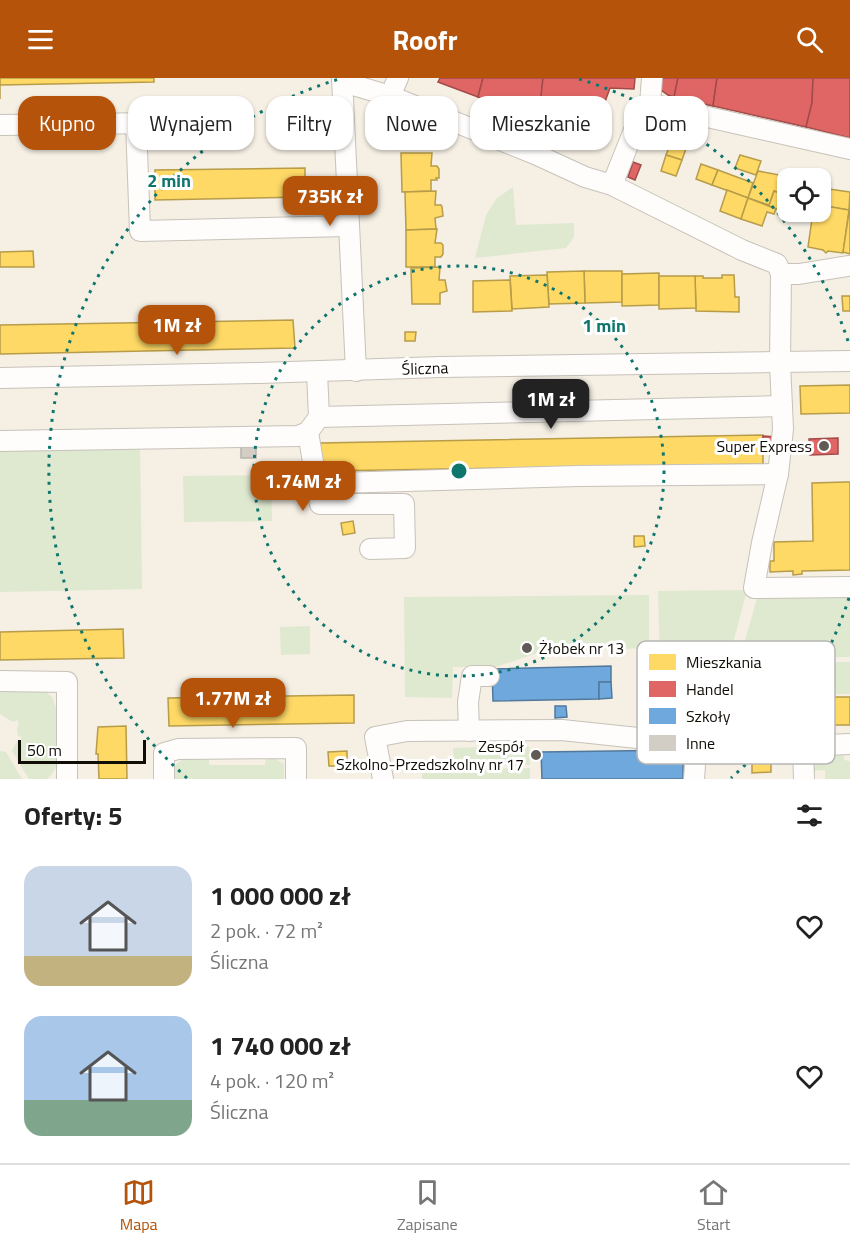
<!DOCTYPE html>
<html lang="pl">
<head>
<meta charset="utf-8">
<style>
	:root { --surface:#fff; --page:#f2f2f2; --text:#222; --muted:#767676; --line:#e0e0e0; --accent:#b45309 }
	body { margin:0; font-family:"Titillium Web",sans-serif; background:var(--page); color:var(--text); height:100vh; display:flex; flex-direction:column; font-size:22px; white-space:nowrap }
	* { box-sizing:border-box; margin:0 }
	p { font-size:20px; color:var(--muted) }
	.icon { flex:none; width:33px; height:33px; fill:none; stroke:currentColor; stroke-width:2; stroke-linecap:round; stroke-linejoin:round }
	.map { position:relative; height:701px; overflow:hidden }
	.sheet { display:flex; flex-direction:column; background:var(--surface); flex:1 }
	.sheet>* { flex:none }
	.guide { position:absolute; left:18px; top:18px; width:814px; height:54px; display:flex; gap:12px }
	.tools { position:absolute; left:777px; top:90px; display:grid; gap:12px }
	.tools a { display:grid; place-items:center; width:54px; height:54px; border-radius:12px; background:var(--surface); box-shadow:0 2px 4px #0004; font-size:30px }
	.scale { position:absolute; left:18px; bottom:15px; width:128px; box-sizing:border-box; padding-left:6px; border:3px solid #100c06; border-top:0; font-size:16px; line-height:21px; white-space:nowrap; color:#100c06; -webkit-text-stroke:4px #fff; paint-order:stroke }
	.price { position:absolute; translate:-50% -51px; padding:0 14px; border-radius:12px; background:var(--accent); color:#fff; font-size:20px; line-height:39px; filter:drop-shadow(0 2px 3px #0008) }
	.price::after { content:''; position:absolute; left:50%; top:36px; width:18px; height:14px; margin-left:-9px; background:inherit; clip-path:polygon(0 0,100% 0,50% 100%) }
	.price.on { background:#222; color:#fff }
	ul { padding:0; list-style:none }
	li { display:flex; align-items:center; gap:18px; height:150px; padding:0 24px }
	li span { display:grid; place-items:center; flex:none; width:168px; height:120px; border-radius:18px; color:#555 }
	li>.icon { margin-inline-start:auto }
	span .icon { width:72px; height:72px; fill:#fffc; stroke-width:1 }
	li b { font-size:26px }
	h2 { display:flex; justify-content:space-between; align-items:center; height:72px; padding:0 24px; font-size:26px }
	.chip { padding:0 21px; border-radius:18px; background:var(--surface); box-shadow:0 2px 4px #0004; font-size:21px; line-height:54px }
	.chip.on { background:var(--accent); color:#fff }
	header { display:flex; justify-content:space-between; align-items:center; height:78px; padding:0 24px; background:var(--accent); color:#fff; font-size:27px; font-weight:700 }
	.menu { display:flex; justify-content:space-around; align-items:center; height:84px; border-top:2px solid var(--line); background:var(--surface); font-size:16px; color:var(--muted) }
	.menu a { display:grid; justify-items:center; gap:3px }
	.menu .on { color:var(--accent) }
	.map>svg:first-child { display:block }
</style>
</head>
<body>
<header><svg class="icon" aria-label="menu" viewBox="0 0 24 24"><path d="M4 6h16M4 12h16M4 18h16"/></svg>Roofr<svg class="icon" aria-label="search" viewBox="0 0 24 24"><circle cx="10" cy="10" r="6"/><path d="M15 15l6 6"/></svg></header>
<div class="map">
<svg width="850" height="701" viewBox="0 0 850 701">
	<rect width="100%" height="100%" fill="#f5efe4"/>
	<g fill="#dfe9d0">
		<polygon points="513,109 516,147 574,145 574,159 566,170 475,180 486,137 496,121"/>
		<polygon points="140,369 142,511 0,514 0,372"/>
		<polygon points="271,397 272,443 184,444 183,398"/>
		<polygon points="747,512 710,652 678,652 662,646 658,513"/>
		<polygon points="850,512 850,579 740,580 759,513"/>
		<polygon points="649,517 649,570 540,574 496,589 453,589 452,620 405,619 404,519"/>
		<polygon points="310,548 310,576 281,577 280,549"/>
		<polygon points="739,584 850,584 850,616 739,617 739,651 723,648"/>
		<polygon points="5,610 41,610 52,619 57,632 57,686 54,693 47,701 29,701 12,673 17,663 20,663 22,659 18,658 17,649 19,646 17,642 13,644 0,636 0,613"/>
		<polygon points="529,668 530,687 454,688 453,670"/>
		<polygon points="0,673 6,674 22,701 0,701"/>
		<polygon points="823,675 844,675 844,682 850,683 850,701 825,701 825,692 811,693"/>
		<polygon points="209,679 209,687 265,687 266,679 274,680 284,686 284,701 172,701 174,688 184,680"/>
		<polygon points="530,690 530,701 422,701 422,692"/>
	</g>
	<g fill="#ffd966" stroke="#b79c49" stroke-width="1.5">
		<polygon points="0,0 154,0 154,4 0,7 0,21"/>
		<polygon points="160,47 170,47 170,58 160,59"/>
		<polygon points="663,50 690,59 682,82 666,77 670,67 658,62"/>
		<polygon points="401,75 432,75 431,88 437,88 439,91 439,100 436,100 437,102 431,102 431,113 402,114"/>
		<polygon points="666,77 682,82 676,98 661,93"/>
		<polygon points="740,77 761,83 756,97 735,90"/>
		<polygon points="701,86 718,92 712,107 696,101"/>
		<polygon points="305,90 305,119 155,122 155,92"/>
		<polygon points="718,92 753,105 748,120 712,107"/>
		<polygon points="758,93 795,100 788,100 788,118 774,113 769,127 748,120"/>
		<polygon points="822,110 850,114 849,132 820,127"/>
		<polygon points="727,112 748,120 741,141 720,133"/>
		<polygon points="436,113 435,127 441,127 442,129 443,138 435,140 436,151 406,152 405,114"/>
		<polygon points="774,113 788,118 786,135 769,128"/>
		<polygon points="748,120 776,131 774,136 767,134 762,148 741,141"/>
		<polygon points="820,127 849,132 843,175 828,173 826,175 823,172 808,169 813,134 820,134"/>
		<polygon points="850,128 850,176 843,174"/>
		<polygon points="437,151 435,165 441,165 443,167 443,176 441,179 435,179 435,189 406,189 406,152"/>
		<polygon points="33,173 34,189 0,189 0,174"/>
		<polygon points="440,189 439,202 445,202 447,213 440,215 440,226 412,226 411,190"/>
		<polygon points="584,193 622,193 622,224 585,225"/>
		<polygon points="584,193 585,225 549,226 547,194"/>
		<polygon points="659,195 659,227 622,228 622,196"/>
		<polygon points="547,197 549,229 512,231 510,198"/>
		<polygon points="722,197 734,197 735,219 739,219 739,234 696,233 695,198 703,198 703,200 722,200"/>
		<polygon points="659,198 695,198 696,230 659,231"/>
		<polygon points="510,202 512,233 473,234 473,203"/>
		<polygon points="842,218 850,218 850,233 843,233"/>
		<polygon points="293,242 295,270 0,276 0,247"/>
		<polygon points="405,254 416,254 415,263 405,263"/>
		<polygon points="850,307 850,335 801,336 800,308"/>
		<polygon points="763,357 763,386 321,393 320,365"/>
		<polygon points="846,404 850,404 850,492 802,493 802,496 793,497 793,493 770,494 770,483 774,483 774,464 813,463 812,405"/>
		<polygon points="353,443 355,455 343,457 341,445"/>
		<polygon points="634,458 644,458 645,468 634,469"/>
		<polygon points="123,551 124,580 0,582 0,554"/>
		<polygon points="354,617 354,645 169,648 168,620"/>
		<polygon points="738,619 850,619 850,647 739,647"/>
		<polygon points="126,648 127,701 99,701 98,676 96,676 98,649"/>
		<polygon points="347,673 347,688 329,688 328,674"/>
		<polygon points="752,681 771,681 771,694 752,695"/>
	</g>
	<g fill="#e06666" stroke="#a24b49" stroke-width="1.5">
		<polygon points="440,0 483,0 478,19 438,4"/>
		<polygon points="483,0 543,0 541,19 533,40 478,19"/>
		<polygon points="543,0 635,0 634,11 610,10 591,62 533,40 541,19"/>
		<polygon points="661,0 678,0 674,19 668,17 661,12"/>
		<polygon points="678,0 717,0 713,28 674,19"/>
		<polygon points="717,0 813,0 812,25 806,49 713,28"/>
		<polygon points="813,0 850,0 850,60 806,49 812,25"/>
		<polygon points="633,84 641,87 635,102 628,99"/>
		<polygon points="763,358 777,359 776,374 763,374"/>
		<polygon points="838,360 838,376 810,377 809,361"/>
	</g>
	<g fill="#6fa8dc" stroke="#52799c" stroke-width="1.5">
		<polygon points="611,588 611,604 599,604 599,621 493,623 492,591"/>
		<polygon points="599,604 611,604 612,620 599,621"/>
		<polygon points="555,628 566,628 567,639 555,640"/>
		<polygon points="683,672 683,701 542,701 541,674"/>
	</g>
	<rect fill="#d2cdc5" stroke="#b8b4ab" stroke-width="1.5" x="241" y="368" width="15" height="12"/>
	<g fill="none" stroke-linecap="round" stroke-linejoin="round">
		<g stroke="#c7c2ba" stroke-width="22">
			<g id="minor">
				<polyline points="342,0 356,293"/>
				<polyline points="343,4 390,18 535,76 585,99 612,107 742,172 777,186 781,196 780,285 783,351 778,396 762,465 754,510 850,509"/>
				<polyline points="390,18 398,0"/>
				<polyline points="650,26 850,71"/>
				<polyline points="136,45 140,153 348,148"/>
				<polyline points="0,47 155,45"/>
				<polyline points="612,107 640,37 650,26 652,0"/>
				<polyline points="781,196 799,196 848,188"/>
				<polyline points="317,294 319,339 308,354 320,426 404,426 405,470 370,471"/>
				<polyline points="0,300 259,295 440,289 850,283"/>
				<polyline points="319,339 782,328"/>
				<polyline points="0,363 298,358 308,354"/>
				<polyline points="314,397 337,405 579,398 778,396"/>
				<polyline points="0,603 67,604 67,701"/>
				<polyline points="469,653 468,624 472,598 489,598"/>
				<polyline points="164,701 164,675 178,671 296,670 296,701"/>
				<path d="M 383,701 L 375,659 L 407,653 L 562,652 L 685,665 C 698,676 695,686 694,701"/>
				<polyline points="804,701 803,668 850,666"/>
			</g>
		</g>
		<use href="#minor" stroke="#fefdfb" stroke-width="20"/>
	</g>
	<g fill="none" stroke="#0f766e" stroke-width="3" stroke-dasharray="3 6">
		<circle cx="459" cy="393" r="205"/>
		<path d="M849 520A410 410 0 0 1 731 700M187 700A410 410 0 0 1 339 1M579 1A410 410 0 0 1 849 266"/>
	</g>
	<g fill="#605b54" stroke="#fff" stroke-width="2">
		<circle cx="824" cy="368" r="6"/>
		<circle cx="527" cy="570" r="6"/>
		<circle cx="536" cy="677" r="6"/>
	</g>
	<g text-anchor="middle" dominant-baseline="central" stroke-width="6" stroke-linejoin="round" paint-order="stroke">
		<g font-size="16" fill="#100c06" stroke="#fff">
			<text transform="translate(425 290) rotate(-2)">Śliczna</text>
		</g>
		<g font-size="16" fill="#100c06" stroke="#fff" text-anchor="end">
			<text x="812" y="368">Super Express</text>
			<text x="539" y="570" text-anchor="start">Żłobek nr 13</text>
			<text x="524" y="668">Zespół<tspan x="524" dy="18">Szkolno-Przedszkolny nr 17</tspan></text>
		</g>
	</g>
	<rect x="637" y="563" width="198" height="123" rx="9" fill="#fff" stroke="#b7b6b4" stroke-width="1.5"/>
	<rect x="649" y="576" width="27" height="16" fill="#ffd966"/>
	<rect x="649" y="603" width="27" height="16" fill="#e06666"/>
	<rect x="649" y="630" width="27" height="16" fill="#6fa8dc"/>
	<rect x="649" y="657" width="27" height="16" fill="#d2cdc5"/>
	<g font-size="16" fill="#100c06">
		<text x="686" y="590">Mieszkania</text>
		<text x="686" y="617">Handel</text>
		<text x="686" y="644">Szkoły</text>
		<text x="686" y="671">Inne</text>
	</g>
	<circle cx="459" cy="393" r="9" fill="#0f766e" stroke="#fff" stroke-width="3"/>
	<g font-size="18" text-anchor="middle" font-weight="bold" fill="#0f766e" stroke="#fff" stroke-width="6" stroke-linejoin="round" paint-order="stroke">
		<text x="169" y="109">2 min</text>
		<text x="604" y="254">1 min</text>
	</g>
</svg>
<div class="tools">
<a><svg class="icon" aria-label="locate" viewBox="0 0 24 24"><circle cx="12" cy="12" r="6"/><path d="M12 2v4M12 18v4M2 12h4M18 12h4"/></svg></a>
</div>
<div class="scale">50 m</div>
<b class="price" style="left:330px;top:149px">735K zł</b>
<b class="price" style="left:177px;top:278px">1M zł</b>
<b class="price on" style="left:551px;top:352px">1M zł</b>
<b class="price" style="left:303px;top:434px">1.74M zł</b>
<b class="price" style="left:233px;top:651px">1.77M zł</b>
<div class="guide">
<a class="chip on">Kupno</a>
<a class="chip">Wynajem</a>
<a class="chip">Filtry</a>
<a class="chip">Nowe</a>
<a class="chip">Mieszkanie</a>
<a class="chip">Dom</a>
</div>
</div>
<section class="sheet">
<h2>Oferty: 5<svg class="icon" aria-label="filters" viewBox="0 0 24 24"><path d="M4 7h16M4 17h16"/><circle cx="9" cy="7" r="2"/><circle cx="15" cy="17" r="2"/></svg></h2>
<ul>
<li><span style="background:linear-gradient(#c9d6e8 75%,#c2b280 0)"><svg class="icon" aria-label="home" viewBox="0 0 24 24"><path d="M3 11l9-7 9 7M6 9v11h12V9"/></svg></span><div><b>1 000 000 zł</b><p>2 pok. · 72 m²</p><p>Śliczna</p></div><svg class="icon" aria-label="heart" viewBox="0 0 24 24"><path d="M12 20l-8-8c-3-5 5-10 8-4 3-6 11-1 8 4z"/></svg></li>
<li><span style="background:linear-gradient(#a9c7e8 70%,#7fa58c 0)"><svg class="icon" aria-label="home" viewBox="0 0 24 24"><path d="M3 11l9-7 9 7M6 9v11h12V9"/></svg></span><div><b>1 740 000 zł</b><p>4 pok. · 120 m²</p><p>Śliczna</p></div><svg class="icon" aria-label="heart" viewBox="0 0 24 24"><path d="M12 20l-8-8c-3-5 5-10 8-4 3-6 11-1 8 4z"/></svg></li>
</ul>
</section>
<nav class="menu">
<a class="on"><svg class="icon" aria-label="map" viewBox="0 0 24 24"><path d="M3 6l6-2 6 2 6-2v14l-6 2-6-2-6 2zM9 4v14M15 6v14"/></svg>Mapa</a>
<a><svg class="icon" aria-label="saved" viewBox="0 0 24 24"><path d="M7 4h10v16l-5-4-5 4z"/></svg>Zapisane</a>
<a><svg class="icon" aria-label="home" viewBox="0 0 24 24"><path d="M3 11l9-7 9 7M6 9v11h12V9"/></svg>Start</a>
</nav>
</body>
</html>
